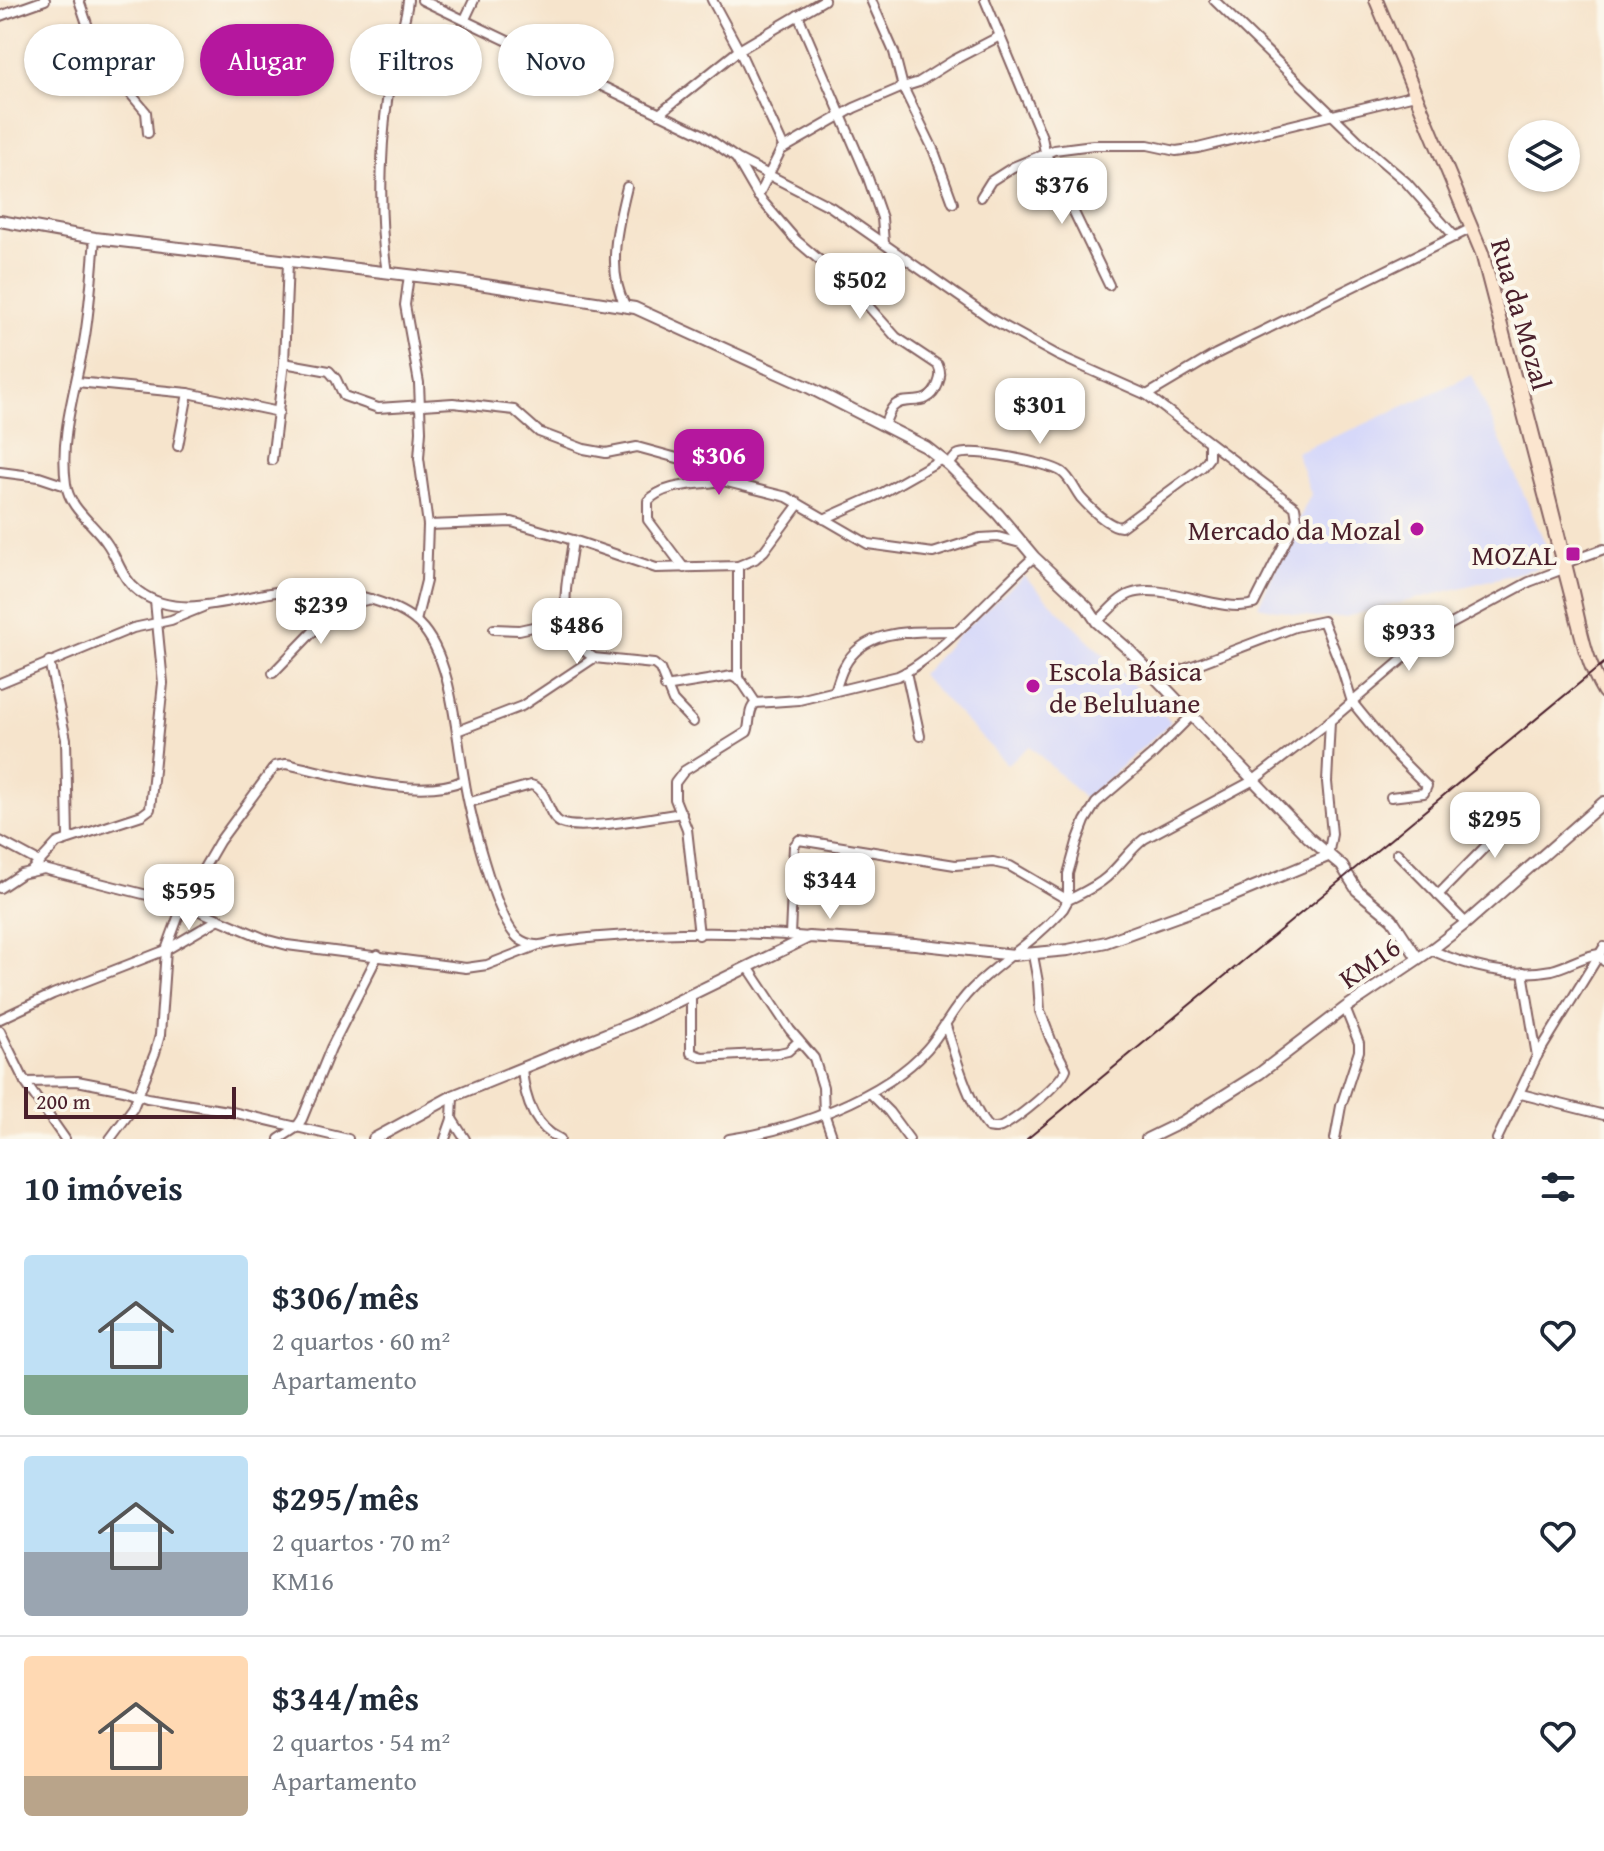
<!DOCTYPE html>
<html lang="pt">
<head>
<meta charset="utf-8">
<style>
	:root { --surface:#fff; --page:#f6f6f7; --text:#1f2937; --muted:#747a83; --line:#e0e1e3; --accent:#b5179e }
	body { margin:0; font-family:"Gentium Book Plus",serif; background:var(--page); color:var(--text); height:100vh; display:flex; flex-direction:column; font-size:30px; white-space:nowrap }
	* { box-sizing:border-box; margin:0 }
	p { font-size:26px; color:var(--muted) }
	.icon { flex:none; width:44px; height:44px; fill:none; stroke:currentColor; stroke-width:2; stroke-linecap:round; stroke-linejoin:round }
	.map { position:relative; height:1139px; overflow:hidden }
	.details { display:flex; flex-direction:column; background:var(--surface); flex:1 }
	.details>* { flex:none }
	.banner { position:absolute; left:24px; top:24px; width:800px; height:72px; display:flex; gap:16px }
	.fabs { position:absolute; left:1508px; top:120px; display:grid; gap:16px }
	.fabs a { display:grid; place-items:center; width:72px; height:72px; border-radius:50%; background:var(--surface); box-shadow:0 2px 6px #0004; font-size:40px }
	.scale { position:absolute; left:24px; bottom:20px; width:212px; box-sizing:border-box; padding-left:8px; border:4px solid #4a1f2b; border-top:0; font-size:22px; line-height:28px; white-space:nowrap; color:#4a1f2b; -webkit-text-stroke:6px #fbf7ec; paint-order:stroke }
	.price { position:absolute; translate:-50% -68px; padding:0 18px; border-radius:16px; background:#fff; color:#222; font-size:26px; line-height:52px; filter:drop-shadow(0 2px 4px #0008) }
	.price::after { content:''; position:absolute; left:50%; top:48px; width:24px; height:18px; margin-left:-12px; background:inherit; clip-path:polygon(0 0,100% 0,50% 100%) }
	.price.active { background:var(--accent); color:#fff }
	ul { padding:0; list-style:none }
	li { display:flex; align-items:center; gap:24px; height:200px; padding:0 24px }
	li+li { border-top:2px solid var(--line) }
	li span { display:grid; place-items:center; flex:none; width:224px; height:160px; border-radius:8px; color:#555 }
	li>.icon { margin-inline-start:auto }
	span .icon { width:96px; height:96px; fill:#fffc; stroke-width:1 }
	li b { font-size:34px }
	h2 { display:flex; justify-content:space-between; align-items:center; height:96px; padding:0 24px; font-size:34px }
	.tag { padding:0 28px; border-radius:36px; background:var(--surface); box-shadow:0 2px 6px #0004; font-size:28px; line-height:72px }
	.tag.active { background:var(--accent); color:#fff }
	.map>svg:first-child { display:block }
</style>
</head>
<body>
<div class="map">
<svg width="1604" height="1139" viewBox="0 0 1604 1139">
	<rect width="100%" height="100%" fill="#fbf7ec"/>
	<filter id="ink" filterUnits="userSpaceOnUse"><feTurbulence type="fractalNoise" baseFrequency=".0125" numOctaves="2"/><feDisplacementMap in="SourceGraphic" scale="16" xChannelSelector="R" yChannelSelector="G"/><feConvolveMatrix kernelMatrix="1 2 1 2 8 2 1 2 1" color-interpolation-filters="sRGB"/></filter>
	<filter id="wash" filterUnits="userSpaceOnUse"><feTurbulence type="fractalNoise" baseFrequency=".006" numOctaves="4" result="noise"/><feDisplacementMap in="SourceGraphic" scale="32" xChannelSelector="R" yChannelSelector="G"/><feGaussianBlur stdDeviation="1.8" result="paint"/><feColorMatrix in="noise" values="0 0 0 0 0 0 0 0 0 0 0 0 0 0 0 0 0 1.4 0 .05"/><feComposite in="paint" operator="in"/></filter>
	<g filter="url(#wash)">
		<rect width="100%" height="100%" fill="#f6e4cc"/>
		<g fill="#d6d8f9">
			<polygon points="1472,375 1554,564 1345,617 1315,618 1258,606 1311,494 1296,452 1356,428"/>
			<polygon points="1024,576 1171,722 1085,799 1030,746 1007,764 921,675 961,632"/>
		</g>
	</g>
	<g filter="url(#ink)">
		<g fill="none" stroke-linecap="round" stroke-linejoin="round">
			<g stroke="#866463" stroke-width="12">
				<g id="minor">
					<polyline points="79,0 97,54 146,112 148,133"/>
					<path d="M 422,0 L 702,134 L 736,158 L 831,207 L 993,320 L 1057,355 L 1147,395 L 1295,507 L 1297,519 L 1254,604 C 1219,614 1163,581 1130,594 C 1117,599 1107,613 1097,622"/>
					<polyline points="712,0 739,50 784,148"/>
					<polyline points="871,0 894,52 903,87 919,82 954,60 1000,36"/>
					<polyline points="985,0 1042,137 1045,152 1109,285"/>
					<polyline points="1214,0 1363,145 1406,182 1455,237"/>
					<polyline points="798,15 868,178 882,218 884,243"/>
					<polyline points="0,16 45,0"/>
					<polyline points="465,19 474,0"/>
					<polyline points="659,114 739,50 824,0"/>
					<path d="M 736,158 L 758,196 L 796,240 L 853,289 L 896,337 L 938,365 C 941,372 941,376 938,384 C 928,411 905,394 893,407 C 889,411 887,419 884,425"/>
					<polyline points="758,196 781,150 854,108 903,87 934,151 953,203"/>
					<polyline points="981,197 991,181 1013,167 1054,150 1093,145 1148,145 1176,151 1198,148 1415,95"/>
					<path d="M 95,238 C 92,273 90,308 84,342 C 76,388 59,437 66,484 C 69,508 93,523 106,542 C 118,558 121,578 138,591 C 180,623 237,596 283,591 C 314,588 343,590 373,600 C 389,605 407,612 419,624 C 452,656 456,735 464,778 C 469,810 495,918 518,938 C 521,941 530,945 536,945 C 541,946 548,943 555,942 C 570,940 585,938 600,937 C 668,932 740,931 809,937"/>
					<path d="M 387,273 C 377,209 381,130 392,67 C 396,44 406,23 408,0"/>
					<polyline points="409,275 405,305 419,383 421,431 419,458 428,525 426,581 416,621"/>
					<path d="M 625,305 C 606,271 618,223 627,187"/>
					<polyline points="284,363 329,371 336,379 344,396 378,408 453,403 514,410 539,432 584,449 606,453 637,447 699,464 723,481 787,497 868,544 933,553 980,538 998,537 1024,544"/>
					<polyline points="77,382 188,393 279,412"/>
					<polyline points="1147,395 1216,354 1472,228"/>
					<polyline points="178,446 188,393"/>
					<polyline points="272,460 284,363 288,261"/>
					<path d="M 949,465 C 950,463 956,456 957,455 C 970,447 1049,463 1062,472 C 1071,479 1074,489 1081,498 C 1090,508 1108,526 1121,527 L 1202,467 L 1209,458 L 1209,443"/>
					<polyline points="0,472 39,477 66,486"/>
					<polyline points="824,519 882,493 940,460"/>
					<polyline points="428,525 512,522 573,540 656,568 738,566 755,559 764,551 799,504"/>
					<path d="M 573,540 C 568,582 551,629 594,658 L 654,664 L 660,669 L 673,701 L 693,722"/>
					<polyline points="1565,563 1604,549"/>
					<polyline points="738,566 738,678"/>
					<path d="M 684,568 L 648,520 L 648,501 C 664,483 699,485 722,481"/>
					<polyline points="494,629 519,630 565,620"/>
					<polyline points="49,661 66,739 68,838"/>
					<polyline points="906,672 920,736"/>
					<polyline points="273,673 331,613 354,603 371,599"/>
					<polyline points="1158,679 1295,627 1323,621 1341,666 1352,702 1392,751 1427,786 1424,793 1391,797"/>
					<polyline points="0,683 133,628 171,620 203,607"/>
					<polyline points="665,687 732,676 742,682 756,703"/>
					<path d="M 835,691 C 838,683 840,674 844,667 C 865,626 917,632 955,631"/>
					<polyline points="457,731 522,706 594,658"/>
					<path d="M 470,802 L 531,785 C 549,789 546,816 561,823 C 581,832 658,816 682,813"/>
					<polyline points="0,841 39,862"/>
					<polyline points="1397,853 1466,923"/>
					<polyline points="1328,856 1332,834 1327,782 1330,721"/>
					<polyline points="32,870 57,843 142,815 150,809 163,683 155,601"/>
					<polyline points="0,888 21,874 44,869 183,904 268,940 287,945 466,968 487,965 536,946"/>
					<polyline points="1438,895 1529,802"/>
					<path d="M 699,935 L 687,829 L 675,799 L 675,783 L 684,771 L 747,732 C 751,723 747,710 756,703 L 799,700 L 898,676 C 941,656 996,590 1034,557"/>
					<path d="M 790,935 L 794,846 L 799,840 L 955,865 L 993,862 L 1010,866 L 1068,900 C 1082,893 1096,887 1107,877 C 1121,864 1130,850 1144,839 L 1254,780 L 1330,721 L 1431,635 L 1529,582 L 1566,568"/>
					<path d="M 1431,950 C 1470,967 1509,978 1552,970 C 1569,966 1582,956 1599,954 L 1604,961"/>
					<polyline points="748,967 790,1030 814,1058 823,1087 824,1113 833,1139"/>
					<polyline points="1523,972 1537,1056"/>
					<polyline points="691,995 691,1053 702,1057 779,1053 788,1051 799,1041"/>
					<polyline points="0,1019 53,994 166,950 219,919"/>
					<path d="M 946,1026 C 954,1053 970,1107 988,1127 C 994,1128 995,1129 1001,1127 C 1017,1119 1060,1085 1066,1069 L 1051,1040 L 1040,1011 L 1038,982 L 1033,955"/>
					<polyline points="0,1031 25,1082 65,1139"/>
					<path d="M 522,1068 C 524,1096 532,1126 560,1139"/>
					<polyline points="25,1082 77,1081 124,1090 147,1098 228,1111 348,1139"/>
					<polyline points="871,1094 889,1112 909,1139"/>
					<polyline points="1521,1094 1604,1115"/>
					<polyline points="452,1119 465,1139"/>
					<path d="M 110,1139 L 133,1108 L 155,1053 L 160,1035 L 166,950 L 183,904 L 219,842 L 275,766 L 286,764 C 335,774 419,801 464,780"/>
					<polyline points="279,1139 296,1128 302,1119 331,1048 378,955"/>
					<polyline points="445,1139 452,1119 453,1096"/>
					<path d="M 729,1139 C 791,1131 885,1097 927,1049 C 943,1031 953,1008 971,990 C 999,961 1036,941 1063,909 L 1068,900 L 1068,874 L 1077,842 L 1085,821 L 1096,803 L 1152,755 L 1191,716"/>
					<polyline points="1335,1139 1341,1106 1359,1051 1359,1043 1345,1008"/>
					<polyline points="1497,1139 1537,1056 1604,947"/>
				</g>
			</g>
			<g stroke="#866463" stroke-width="14">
				<g id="tertiary">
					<polyline points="0,221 95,238 459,281 635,308 808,387 926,447 949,465 998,514 1034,557 1087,607 1097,622 1129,650 1308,837 1342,866 1357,890 1392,919 1417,957"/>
					<polyline points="374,1139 453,1096 633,1023 809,937 915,944 1014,955 1068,950 1106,942 1153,925 1225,899 1328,856"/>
					<polyline points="1147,1139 1182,1122 1260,1073 1345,1008 1431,950 1466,923 1604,802"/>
				</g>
			</g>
			<g stroke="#866463" stroke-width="16">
				<path id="secondary" d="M 1376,0 L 1482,253 L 1586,652 L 1519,382 C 1537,448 1553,514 1569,580 C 1579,618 1583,658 1604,692"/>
			</g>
			<use href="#minor" stroke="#fff" stroke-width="8"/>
			<use href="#tertiary" stroke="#fff" stroke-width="10"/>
			<use href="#secondary" stroke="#fbe5cf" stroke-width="12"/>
			<polyline stroke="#4a1f2b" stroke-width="2" points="1027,1139 1604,663"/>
		</g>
	</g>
	<g fill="#b5179e" stroke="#fbf7ec" stroke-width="3">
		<circle cx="1417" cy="529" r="8"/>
		<rect x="1565" y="546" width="16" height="16" rx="4"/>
		<circle cx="1033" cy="686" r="8"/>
	</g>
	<g text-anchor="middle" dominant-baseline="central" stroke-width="8" stroke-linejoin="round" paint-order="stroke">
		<g font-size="28" fill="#4a1f2b" stroke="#fbf7ec">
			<text transform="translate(1522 314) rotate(74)">Rua da Mozal</text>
			<text transform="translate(1369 962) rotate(-35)">KM16</text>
		</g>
		<g font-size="28" fill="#4a1f2b" stroke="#fbf7ec" text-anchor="end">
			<text x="1401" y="529">Mercado da Mozal</text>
			<text x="1557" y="554">MOZAL</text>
			<text x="1049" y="670" text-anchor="start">Escola Básica<tspan x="1049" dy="32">de Beluluane</tspan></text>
		</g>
	</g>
</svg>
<div class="fabs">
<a><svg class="icon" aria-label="layers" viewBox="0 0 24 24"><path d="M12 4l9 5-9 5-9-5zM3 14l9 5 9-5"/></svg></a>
</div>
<div class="scale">200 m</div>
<b class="price" style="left:1062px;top:226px">$376</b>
<b class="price" style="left:860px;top:321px">$502</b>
<b class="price" style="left:1040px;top:446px">$301</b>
<b class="price active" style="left:719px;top:497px">$306</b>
<b class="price" style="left:321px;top:646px">$239</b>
<b class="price" style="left:577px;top:666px">$486</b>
<b class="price" style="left:1409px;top:673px">$933</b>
<b class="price" style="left:1495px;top:860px">$295</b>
<b class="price" style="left:830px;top:921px">$344</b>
<b class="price" style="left:189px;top:932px">$595</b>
<div class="banner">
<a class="tag">Comprar</a>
<a class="tag active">Alugar</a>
<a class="tag">Filtros</a>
<a class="tag">Novo</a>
</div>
</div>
<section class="details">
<h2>10 imóveis<svg class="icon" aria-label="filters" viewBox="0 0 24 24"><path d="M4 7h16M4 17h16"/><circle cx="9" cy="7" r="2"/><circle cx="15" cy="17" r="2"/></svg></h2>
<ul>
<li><span style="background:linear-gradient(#bfe0f5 75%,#7fa58c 0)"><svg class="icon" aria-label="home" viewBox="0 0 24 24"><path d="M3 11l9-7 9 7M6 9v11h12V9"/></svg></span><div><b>$306/mês</b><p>2 quartos · 60 m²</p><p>Apartamento</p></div><svg class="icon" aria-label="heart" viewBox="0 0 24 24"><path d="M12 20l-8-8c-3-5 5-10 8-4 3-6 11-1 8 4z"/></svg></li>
<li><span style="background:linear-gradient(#bfe0f5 60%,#9aa5b1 0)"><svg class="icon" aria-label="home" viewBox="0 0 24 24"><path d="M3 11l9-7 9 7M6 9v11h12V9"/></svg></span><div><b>$295/mês</b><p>2 quartos · 70 m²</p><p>KM16</p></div><svg class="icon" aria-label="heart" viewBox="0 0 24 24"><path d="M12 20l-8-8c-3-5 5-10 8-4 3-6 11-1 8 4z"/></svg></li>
<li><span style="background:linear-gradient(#ffd9b3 75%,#b9a48a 0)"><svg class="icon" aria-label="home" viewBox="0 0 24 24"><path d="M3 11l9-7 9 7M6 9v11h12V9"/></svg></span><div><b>$344/mês</b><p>2 quartos · 54 m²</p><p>Apartamento</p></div><svg class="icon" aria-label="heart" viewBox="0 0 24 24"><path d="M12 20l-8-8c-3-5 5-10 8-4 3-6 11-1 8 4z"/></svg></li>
</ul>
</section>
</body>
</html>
